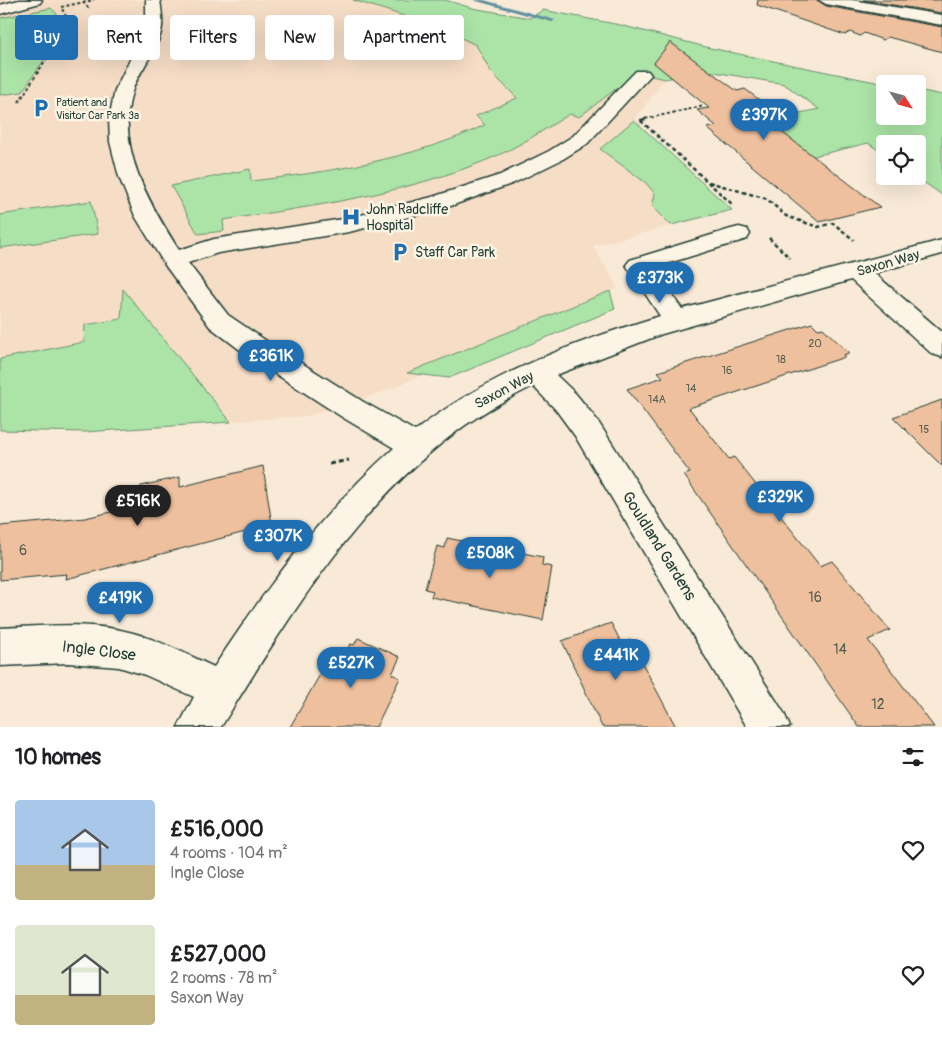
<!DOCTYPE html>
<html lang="en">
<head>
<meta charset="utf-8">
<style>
	:root { --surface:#fff; --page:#f2f2f2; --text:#202124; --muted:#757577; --accent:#1f6fb2 }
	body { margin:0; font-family:Pangolin,sans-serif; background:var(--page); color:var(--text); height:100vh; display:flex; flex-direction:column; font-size:19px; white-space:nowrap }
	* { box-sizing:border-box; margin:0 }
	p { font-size:16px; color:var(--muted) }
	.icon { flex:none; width:28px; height:28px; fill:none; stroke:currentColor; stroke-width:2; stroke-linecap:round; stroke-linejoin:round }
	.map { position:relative; height:727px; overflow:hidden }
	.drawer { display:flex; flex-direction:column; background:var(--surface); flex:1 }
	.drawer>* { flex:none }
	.guide { position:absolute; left:15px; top:15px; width:500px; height:45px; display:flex; gap:10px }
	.needle { width:32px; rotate:126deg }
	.controls { position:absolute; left:876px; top:75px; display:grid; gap:10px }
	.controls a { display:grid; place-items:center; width:50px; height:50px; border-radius:5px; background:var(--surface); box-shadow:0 5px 20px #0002; font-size:25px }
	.price { position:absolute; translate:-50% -42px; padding:0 11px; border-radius:18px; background:var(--accent); color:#fff; font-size:16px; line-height:32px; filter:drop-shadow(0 1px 2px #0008) }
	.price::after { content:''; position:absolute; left:50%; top:30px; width:15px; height:11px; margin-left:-8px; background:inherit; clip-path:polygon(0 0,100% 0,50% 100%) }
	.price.active { background:#222; color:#fff }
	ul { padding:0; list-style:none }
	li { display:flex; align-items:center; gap:15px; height:125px; padding:0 15px }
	li span { display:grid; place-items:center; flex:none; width:140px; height:100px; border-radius:5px; color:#555 }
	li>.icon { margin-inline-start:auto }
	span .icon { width:60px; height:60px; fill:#fffc; stroke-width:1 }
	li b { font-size:21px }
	h2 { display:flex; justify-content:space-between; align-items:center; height:60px; padding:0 15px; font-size:21px }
	.tag { padding:0 18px; border-radius:5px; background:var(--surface); box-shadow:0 5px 20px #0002; font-size:18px; line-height:45px }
	.tag.active { background:var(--accent); color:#fff }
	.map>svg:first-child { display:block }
</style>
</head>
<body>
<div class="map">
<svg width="942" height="727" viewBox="0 0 942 727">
	<rect width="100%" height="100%" fill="#f9ead7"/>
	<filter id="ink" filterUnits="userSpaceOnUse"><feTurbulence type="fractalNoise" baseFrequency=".02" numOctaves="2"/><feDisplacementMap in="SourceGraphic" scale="10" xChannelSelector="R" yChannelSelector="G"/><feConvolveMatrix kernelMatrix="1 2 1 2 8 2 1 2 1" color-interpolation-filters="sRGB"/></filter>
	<g filter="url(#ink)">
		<polygon fill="#f6ddc6" points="0,0 445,0 472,8 531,18 543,10 667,36 708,71 665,79 634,120 732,210 593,246 618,288 381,393 308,416 85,432 0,431"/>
		<g fill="#ace4a7" stroke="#66906e">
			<path d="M 353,0 L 445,0 L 472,8 L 530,18 L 543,10 L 620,25 L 710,48 L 885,84 L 885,116 L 918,116 L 918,90 L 942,95 L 942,195 L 915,176 L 918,176 L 918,144 L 885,144 L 885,155 L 868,143 L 798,160 L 751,123 L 819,109 L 784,84 L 708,71 L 665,79 L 637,73 L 579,117 L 570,114 C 545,129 520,146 494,157 C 407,194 315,206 223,220 L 224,231 L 198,234 L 171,186 L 250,169 L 251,181 C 330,172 413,159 485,125 L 476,116 L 517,98 L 491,72 L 476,45 L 436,26 Z"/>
			<path d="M 51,8 L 61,18 C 59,45 36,70 22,92 L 0,95 L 0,18 Z"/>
			<polygon points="634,120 732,210 671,225 652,206 655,194 646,183 600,149"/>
			<polygon points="91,201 98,234 0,248 0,215"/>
			<polygon points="123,289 231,422 85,432 0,430 0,359 84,342 85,325 121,319"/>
			<polygon points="610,291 615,309 449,378 407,373"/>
		</g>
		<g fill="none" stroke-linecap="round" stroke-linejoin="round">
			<polygon fill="#5e8fa0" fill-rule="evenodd" points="473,0 484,0 555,20 552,22"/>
		</g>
		<g fill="#eec09e" stroke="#1f3d34">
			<polygon points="758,0 817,0 826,6 942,27 942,52 888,37 883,40 864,33 860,36 850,32 845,35 757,5"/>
			<polygon points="863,0 942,0 942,13"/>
			<polygon points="670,42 737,91 745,89 782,117 766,120 880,207 819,222 707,128 716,126 697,110 709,108 654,63"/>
			<polygon points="812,323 818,329 823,328 849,353 843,355 845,357 689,408 729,459 734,457 820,566 832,561 890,630 868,640 934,727 859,727 684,475 690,473 627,389 663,377 658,372"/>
			<polygon points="942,400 942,466 893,417"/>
			<polygon points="263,466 272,525 66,579 67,574 0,580 0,526 85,518 111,512 111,495 141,488 141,486 180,477 180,487"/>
			<polygon points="447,538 543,557 542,565 552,567 543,620 431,597 433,591 425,589 437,546 445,548"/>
			<polygon points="611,623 622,644 630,640 676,727 602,727 562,641"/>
			<polygon points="358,638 400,657 392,674 400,678 376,727 290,727 334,650 345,654 350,644 354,645"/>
		</g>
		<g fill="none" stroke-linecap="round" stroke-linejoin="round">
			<g stroke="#1f3d34" stroke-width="3">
				<g id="minor">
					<polygon points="19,0 42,0 40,3 0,14 0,5"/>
					<path d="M 146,0 L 160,0 C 161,8 163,18 162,27 C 159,49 140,69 133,89 C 114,145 150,205 179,250 L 214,239 L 349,218 L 432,197 L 500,175 L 549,151 L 573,136 L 636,71 L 648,71 L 651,75 L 587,144 L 563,159 L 514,183 L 448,207 L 349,232 L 218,253 L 188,263 L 228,315 L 268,342 L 362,401 L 415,431 C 486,375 574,342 660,316 L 626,265 L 630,260 L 731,229 L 739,227 L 747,229 L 750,234 L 747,239 L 653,268 L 682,309 L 942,240 L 942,254 L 874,273 L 942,332 L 942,357 L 932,354 L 851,280 L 662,334 L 556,375 L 576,394 L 597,420 L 784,713 L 790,727 L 747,727 L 575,436 L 556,410 L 533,386 C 509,398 486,410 464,426 C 357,503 289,617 221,727 L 178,727 L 194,697 L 145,675 L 119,667 L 68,663 L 0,666 L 0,628 C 44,626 90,621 133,633 C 161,641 188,655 214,667 C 267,587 322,512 394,448 L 342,417 L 248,356 L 210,327 L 165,265 L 135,216 L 119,177 L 110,142 L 109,119 L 115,90 L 146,27 Z"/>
					<polygon points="819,0 852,0 942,15 942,25 826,4"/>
				</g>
			</g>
			<g stroke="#1f3d34" stroke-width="2" stroke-dasharray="3 2.5" stroke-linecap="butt">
				<polyline points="83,2 90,10"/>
				<polyline points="19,102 64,31 67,18 61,7 94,0"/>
				<polyline points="640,120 704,106"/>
			</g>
			<g stroke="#1f3d34" stroke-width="2.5" stroke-dasharray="4 3" stroke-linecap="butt">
				<polyline points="646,119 640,120 733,205"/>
				<polyline points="709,182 767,199 786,216 818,227 833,223 854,240"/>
				<polyline points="769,238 790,258"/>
			</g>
			<polyline stroke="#1f3d34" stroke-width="3" stroke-dasharray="5 4" stroke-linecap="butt" points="329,464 349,460"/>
			<use href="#minor" fill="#fcf5e5" fill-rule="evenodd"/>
		</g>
	</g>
	<defs>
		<g id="parking-bare" transform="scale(1.5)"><path d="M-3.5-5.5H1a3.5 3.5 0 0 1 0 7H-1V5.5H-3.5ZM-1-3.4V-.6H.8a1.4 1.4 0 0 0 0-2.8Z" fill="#1f6fb2" stroke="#fcf5e5" stroke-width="2.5" paint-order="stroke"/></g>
		<g id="hospital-bare" transform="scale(1.5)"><path d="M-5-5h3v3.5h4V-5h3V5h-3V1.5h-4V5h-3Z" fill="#1f6fb2" stroke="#fcf5e5" stroke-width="2.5" paint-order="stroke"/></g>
	</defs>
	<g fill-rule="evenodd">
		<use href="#parking-bare" x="41" y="108"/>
		<use href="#hospital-bare" x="351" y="217"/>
		<use href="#parking-bare" x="400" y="252"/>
	</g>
	<g text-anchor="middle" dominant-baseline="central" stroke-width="5" stroke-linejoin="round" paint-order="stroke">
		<g font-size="11" fill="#1f3d34" stroke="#fcf5e5" text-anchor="start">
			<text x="56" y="102">Patient and<tspan x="56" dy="13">Visitor Car Park 3a</tspan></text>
		</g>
		<g font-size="11" fill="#535e4e">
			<text x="815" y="343">20</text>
			<text x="781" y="359">18</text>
			<text x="727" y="370">16</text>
			<text x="691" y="388">14</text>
			<text x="657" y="399">14A</text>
			<text x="924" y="429">15</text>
		</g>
		<g font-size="14" fill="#1f3d34" stroke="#fcf5e5" text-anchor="start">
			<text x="366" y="209">John Radcliffe<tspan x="366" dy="16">Hospital</tspan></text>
			<text x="415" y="252">Staff Car Park</text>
		</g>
		<g font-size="14" fill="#1f3d34" stroke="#fcf5e5">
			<text transform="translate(888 263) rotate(-16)">Saxon Way</text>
			<text transform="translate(504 390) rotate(-28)">Saxon Way</text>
		</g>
		<g font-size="14" fill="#535e4e">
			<text x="23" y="550">6</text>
			<text x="815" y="597">16</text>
			<text x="840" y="649">14</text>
			<text x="878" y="704">12</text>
		</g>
		<g font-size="16" fill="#1f3d34" stroke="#fcf5e5">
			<text transform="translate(659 546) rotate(58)">Gouldland Gardens</text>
			<text transform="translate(99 651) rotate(7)">Ingle Close</text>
		</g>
	</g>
</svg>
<div class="controls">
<a><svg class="needle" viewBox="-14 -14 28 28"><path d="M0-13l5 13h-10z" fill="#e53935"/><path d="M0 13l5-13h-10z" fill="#757577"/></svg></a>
<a><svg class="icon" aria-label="locate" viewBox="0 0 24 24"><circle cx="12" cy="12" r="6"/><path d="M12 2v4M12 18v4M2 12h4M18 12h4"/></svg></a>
</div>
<b class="price" style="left:764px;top:141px">£397K</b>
<b class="price" style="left:660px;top:304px">£373K</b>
<b class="price" style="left:271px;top:382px">£361K</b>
<b class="price" style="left:780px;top:523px">£329K</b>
<b class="price active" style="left:138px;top:527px">£516K</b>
<b class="price" style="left:278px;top:562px">£307K</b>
<b class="price" style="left:490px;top:579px">£508K</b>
<b class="price" style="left:120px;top:624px">£419K</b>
<b class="price" style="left:616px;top:681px">£441K</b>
<b class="price" style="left:351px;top:689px">£527K</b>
<div class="guide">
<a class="tag active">Buy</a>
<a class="tag">Rent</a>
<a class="tag">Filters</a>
<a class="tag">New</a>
<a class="tag">Apartment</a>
</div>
</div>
<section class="drawer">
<h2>10 homes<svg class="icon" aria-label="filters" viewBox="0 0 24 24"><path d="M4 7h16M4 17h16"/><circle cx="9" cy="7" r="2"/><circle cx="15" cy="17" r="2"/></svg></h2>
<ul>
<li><span style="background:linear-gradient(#a9c7e8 65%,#c2b280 0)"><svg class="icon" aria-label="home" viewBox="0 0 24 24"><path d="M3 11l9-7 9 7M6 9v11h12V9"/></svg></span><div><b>£516,000</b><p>4 rooms · 104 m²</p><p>Ingle Close</p></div><svg class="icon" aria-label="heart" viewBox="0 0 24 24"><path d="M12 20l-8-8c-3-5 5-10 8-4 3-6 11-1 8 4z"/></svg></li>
<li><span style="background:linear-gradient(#dfe7d0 70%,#c2b280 0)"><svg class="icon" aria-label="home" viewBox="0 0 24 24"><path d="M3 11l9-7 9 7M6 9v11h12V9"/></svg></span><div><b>£527,000</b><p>2 rooms · 78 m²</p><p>Saxon Way</p></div><svg class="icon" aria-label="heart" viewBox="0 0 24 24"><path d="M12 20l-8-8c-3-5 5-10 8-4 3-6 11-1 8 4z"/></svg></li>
</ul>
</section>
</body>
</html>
